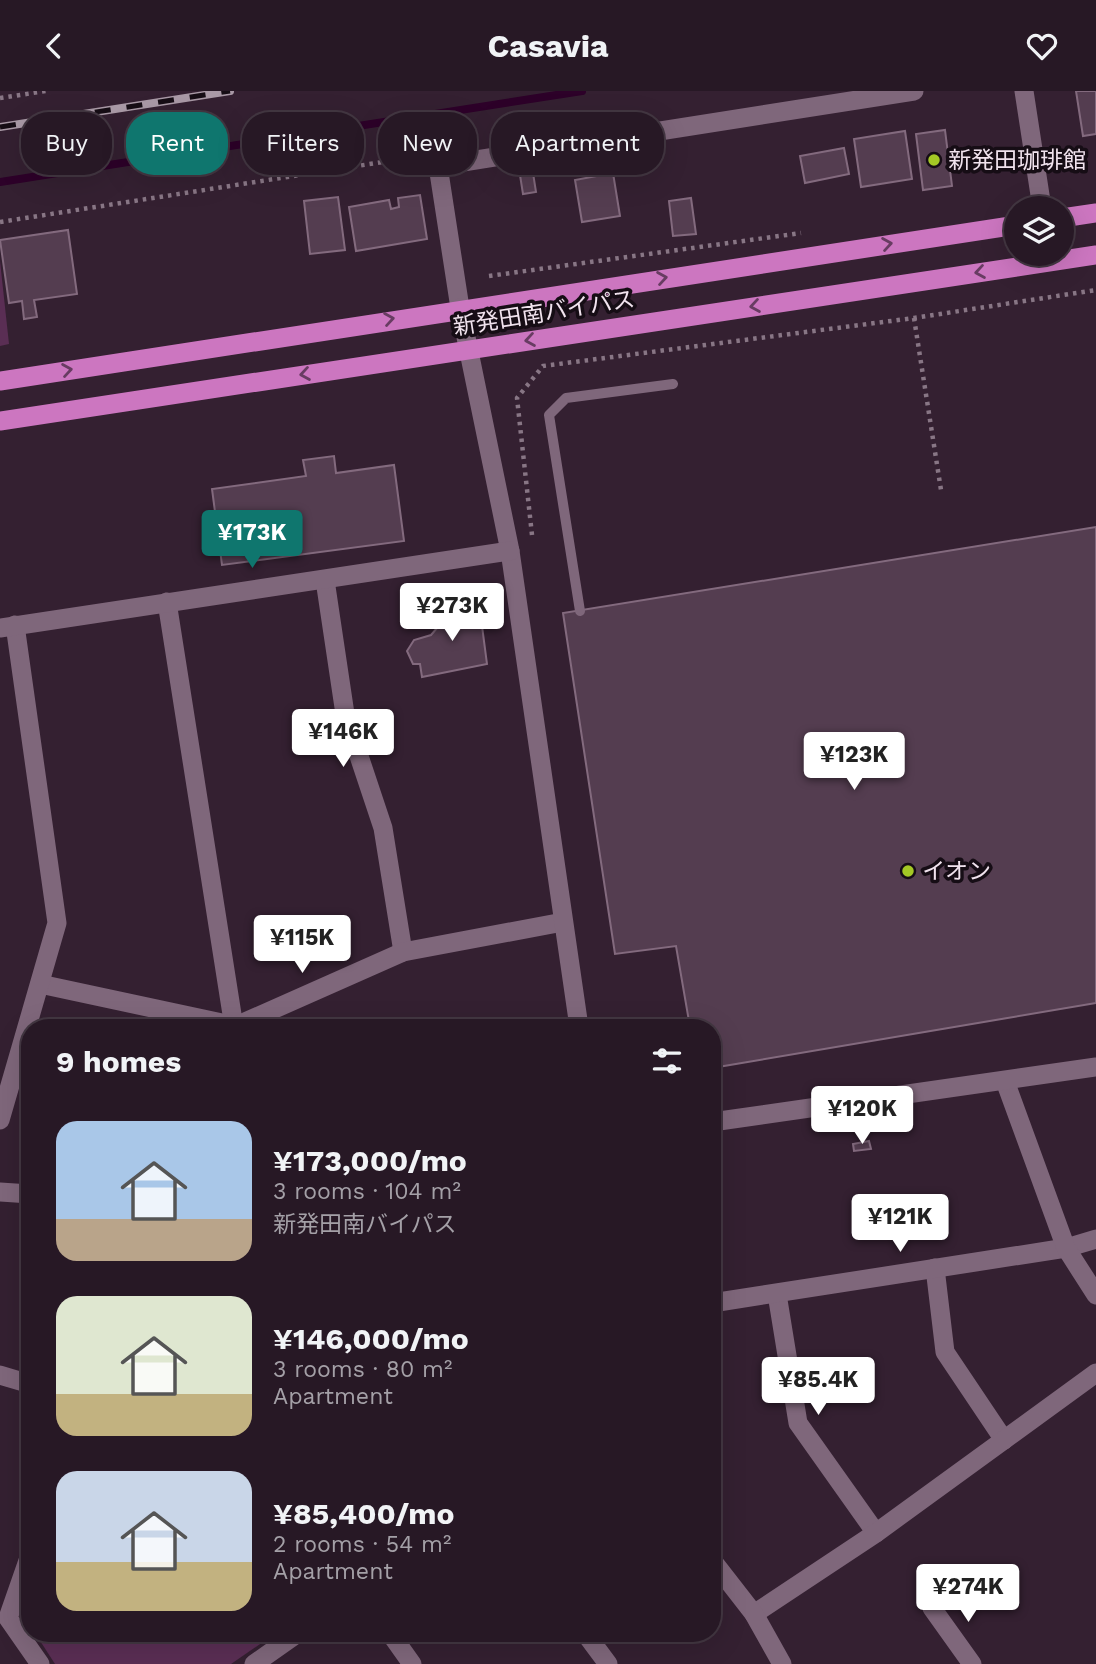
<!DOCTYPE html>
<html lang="en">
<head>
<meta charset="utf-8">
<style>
	:root { --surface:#271825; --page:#332532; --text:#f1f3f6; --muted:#a4a0a7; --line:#433742; --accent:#0f766e }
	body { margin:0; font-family:"Work Sans","Noto Sans JP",sans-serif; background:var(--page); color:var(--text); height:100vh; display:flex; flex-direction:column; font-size:26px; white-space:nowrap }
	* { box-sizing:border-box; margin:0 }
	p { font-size:23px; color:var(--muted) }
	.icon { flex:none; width:38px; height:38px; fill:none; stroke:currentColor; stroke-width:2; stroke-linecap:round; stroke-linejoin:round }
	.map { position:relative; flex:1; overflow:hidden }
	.drawer { position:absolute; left:21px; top:928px; width:700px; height:623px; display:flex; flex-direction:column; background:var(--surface); border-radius:28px; box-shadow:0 7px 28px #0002,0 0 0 2px var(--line) }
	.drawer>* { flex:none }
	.hud { position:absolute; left:21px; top:21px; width:700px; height:63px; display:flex; gap:14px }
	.controls { position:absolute; left:1004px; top:105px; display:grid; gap:14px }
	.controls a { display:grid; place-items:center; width:70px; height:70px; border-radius:50%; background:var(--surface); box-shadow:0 7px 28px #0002,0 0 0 2px var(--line); font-size:35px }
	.price { position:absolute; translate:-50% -60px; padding:0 16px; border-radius:7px; background:#fff; color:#222; font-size:23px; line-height:46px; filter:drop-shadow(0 2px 4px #0008) }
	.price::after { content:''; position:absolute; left:50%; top:42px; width:21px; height:16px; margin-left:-10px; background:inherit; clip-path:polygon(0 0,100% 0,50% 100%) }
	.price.current { background:var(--accent); color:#fff }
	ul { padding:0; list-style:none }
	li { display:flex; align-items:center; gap:21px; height:175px; padding:0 35px }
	li span { display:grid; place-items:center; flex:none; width:196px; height:140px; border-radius:21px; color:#555 }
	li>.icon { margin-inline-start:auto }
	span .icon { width:84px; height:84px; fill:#fffc; stroke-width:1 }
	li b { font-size:30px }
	h2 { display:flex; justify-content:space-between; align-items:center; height:84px; padding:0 35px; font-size:30px }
	.chip { padding:0 24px; border-radius:28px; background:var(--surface); box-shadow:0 7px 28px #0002,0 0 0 2px var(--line); font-size:24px; line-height:63px }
	.chip.current { background:var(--accent); color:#fff }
	header { display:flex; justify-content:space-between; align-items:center; height:91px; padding:0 35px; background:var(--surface); font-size:32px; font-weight:700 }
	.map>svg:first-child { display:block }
</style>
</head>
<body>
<header><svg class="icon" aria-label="back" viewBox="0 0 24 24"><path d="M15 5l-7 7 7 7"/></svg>Casavia<svg class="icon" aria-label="heart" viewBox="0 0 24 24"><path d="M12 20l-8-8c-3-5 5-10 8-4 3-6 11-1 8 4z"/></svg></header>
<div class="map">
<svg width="1096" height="1573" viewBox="0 0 1096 1573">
	<rect width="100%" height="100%" fill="#342031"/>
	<g fill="#5a2e54">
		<polygon points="0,170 9,253 0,255"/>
		<polygon points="35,1542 276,1542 231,1573 55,1573"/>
	</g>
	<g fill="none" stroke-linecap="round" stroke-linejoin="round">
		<polyline stroke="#2d0129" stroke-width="8" points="0,91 582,0"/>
	</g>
	<g fill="#543d50" stroke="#836a7e" stroke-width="2">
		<polygon points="1076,0 1096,0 1096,43 1083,45"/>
		<polygon points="945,39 952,95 923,99 916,43"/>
		<polygon points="905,40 912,88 861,96 854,48"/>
		<polygon points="844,57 849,83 805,92 800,65"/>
		<polygon points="533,82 536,101 523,103 520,84"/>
		<polygon points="613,82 620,125 582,131 575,89"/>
		<polygon points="420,104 427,148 356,160 349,116 389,109 391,118 399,116 398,107"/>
		<polygon points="338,106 345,159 310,163 304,110"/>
		<polygon points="691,107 696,143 673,145 669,110"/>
		<polygon points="68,139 77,203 34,209 37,226 24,228 22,210 9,212 0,149"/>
		<polygon points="334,365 336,382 394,374 404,450 222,474 212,398 306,385 303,369"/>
		<polygon points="1096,436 1096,912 712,977 712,936 690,936 676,855 615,863 563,522"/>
		<polygon points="479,512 487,573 422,586 420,573 413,573 407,560 414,549 431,544 457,514"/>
		<polygon points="869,1050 871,1058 854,1060 853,1053"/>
	</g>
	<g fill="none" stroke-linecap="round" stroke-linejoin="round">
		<g stroke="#887685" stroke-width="4.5" stroke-dasharray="3.5 5" stroke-linecap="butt">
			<polyline points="0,7 46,0"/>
			<polyline points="0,131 421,65"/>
			<polyline points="489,185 801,142"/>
			<polyline points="914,227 941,399"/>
			<polyline points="532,444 517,307 543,275 914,227 1096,199"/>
		</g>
		<polyline stroke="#7f677b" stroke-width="10" points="580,520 549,324 566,307 673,293"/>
		<g stroke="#7f677b" stroke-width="19">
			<polyline points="1024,0 1042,117"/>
			<polyline points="460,217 438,75 914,0"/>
			<polyline points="325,489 345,623 383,737 403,861"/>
			<polyline points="167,511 234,936"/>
			<polyline points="40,893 236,935 403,861 563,831"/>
			<polyline points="0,1029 57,832 15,534"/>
			<polyline points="935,1177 945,1261 1004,1349"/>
			<polyline points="777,1203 798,1332 876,1442"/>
			<polyline points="712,1212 1066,1157 1096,1148"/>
			<polyline points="0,1284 30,1293"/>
			<polyline points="30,1464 8,1527 40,1573"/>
			<polyline points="932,1517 972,1573"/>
			<polyline points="754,1523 876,1442 1096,1282"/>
			<polyline points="390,1542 412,1573"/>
			<polyline points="585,1542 608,1573"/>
			<polyline points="254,1573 298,1542"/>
		</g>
		<g stroke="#7f677b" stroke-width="19">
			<polyline points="460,217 510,460 579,936"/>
			<polyline points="0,537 510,460"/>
			<polyline points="1005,990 1066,1157 1096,1204"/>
			<polyline points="712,1031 1096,976"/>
			<polyline points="0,1101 30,1103"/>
			<polyline points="712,1469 754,1523 782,1573"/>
		</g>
		<g stroke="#cc76c0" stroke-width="19">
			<polyline points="1062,127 1096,122"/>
			<polyline points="0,290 1017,134"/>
			<polyline points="0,330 1096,164"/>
		</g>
		<g stroke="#a999a6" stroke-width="8">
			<polyline id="rail" points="0,36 230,0"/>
		</g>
		<use href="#rail" stroke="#160d15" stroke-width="5" stroke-dasharray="16" stroke-linecap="butt"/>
	</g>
	<defs><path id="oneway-chevron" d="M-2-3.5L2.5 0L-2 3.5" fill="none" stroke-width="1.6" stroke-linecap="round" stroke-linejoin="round" transform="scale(1.75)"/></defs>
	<g stroke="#683c62">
		<use href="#oneway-chevron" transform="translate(887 153) rotate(-9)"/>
		<use href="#oneway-chevron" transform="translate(980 181) rotate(171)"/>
		<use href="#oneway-chevron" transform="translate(662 187) rotate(-9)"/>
		<use href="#oneway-chevron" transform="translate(755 215) rotate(171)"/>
		<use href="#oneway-chevron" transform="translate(389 228) rotate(-9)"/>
		<use href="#oneway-chevron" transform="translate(530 249) rotate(171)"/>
		<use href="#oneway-chevron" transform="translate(67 279) rotate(-9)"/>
		<use href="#oneway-chevron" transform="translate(305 283) rotate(171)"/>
	</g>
	<g fill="#a4c825" stroke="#160d15" stroke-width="2.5">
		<circle cx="934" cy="69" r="7"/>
		<circle cx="908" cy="780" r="7"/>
	</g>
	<g text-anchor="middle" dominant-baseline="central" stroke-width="7" stroke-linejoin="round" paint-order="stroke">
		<g font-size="23" fill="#f1e3ee" stroke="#160d15" text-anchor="start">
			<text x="948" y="69">新発田珈琲館</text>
			<text x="922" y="780">イオン</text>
		</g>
		<g font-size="23" fill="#f1e3ee" stroke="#160d15">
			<text transform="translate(544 222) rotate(-9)">新発田南バイパス</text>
		</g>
	</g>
</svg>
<div class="controls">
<a><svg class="icon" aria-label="layers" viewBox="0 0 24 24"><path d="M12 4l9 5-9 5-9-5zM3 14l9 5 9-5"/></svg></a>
</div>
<b class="price current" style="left:252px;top:479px">¥173K</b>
<b class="price" style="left:452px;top:552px">¥273K</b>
<b class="price" style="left:343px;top:678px">¥146K</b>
<b class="price" style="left:854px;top:701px">¥123K</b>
<b class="price" style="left:302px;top:884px">¥115K</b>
<b class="price" style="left:862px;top:1055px">¥120K</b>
<b class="price" style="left:900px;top:1163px">¥121K</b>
<b class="price" style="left:818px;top:1326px">¥85.4K</b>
<b class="price" style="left:968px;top:1533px">¥274K</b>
<div class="hud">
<a class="chip">Buy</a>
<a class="chip current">Rent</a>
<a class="chip">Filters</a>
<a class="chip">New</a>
<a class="chip">Apartment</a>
</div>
<section class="drawer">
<h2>9 homes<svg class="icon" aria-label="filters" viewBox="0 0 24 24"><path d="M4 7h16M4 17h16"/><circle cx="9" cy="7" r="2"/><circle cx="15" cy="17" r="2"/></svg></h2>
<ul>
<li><span style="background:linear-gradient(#a9c7e8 70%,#b9a48a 0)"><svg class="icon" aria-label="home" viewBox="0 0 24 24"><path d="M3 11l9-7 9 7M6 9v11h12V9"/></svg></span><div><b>¥173,000/mo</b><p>3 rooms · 104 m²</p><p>新発田南バイパス</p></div></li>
<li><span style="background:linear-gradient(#dfe7d0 70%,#c2b280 0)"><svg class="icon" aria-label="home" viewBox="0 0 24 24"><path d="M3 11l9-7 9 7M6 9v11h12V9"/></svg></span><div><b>¥146,000/mo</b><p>3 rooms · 80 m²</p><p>Apartment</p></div></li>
<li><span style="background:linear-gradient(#c9d6e8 65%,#c2b280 0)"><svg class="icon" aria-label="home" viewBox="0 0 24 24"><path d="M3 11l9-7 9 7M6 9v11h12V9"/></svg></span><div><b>¥85,400/mo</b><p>2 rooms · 54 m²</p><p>Apartment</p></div></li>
</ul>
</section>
</div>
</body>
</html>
